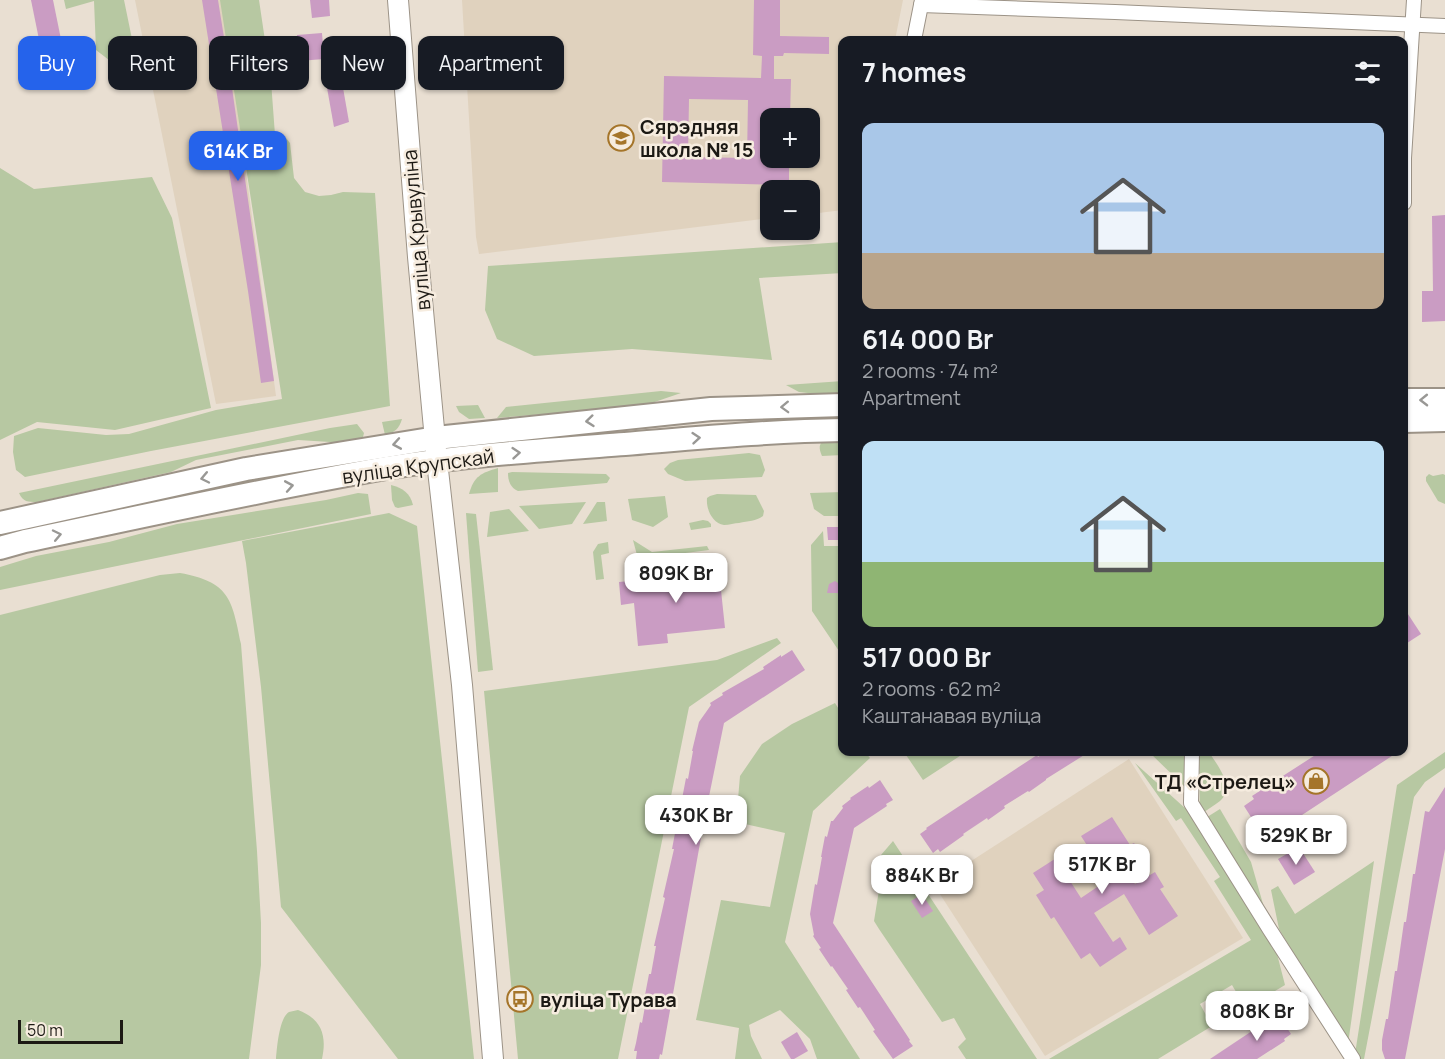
<!DOCTYPE html>
<html lang="en">
<head>
<meta charset="utf-8">
<style>
	:root { --surface:#171b24; --page:#242831; --text:#f1f3f6; --muted:#9ea1a6; --accent:#2563eb }
	body { margin:0; font-family:Manrope,sans-serif; background:var(--page); color:var(--text); height:100vh; display:flex; flex-direction:column; font-size:22px; white-space:nowrap }
	* { box-sizing:border-box; margin:0 }
	p { font-size:20px; color:var(--muted) }
	.icon { flex:none; width:33px; height:33px; fill:none; stroke:currentColor; stroke-width:2; stroke-linecap:round; stroke-linejoin:round }
	.map { position:relative; flex:1; overflow:hidden }
	.drawer { position:absolute; left:838px; top:36px; width:570px; height:720px; display:flex; flex-direction:column; background:var(--surface); border-radius:12px; box-shadow:0 2px 4px #0004 }
	.drawer>* { flex:none }
	.guide { position:absolute; left:18px; top:36px; width:570px; height:54px; display:flex; gap:12px }
	.tools { position:absolute; left:760px; top:108px; display:grid; gap:12px }
	.tools a { display:grid; place-items:center; width:60px; height:60px; border-radius:12px; background:var(--surface); box-shadow:0 2px 4px #0004; font-size:30px }
	.scale { position:absolute; left:18px; bottom:15px; width:105px; box-sizing:border-box; padding-left:6px; border:3px solid #1c1914; border-top:0; font-size:16px; line-height:21px; white-space:nowrap; color:#1c1914; -webkit-text-stroke:4px #f6ecdf; paint-order:stroke }
	.price { position:absolute; translate:-50% -51px; padding:0 14px; border-radius:12px; background:#fff; color:#222; font-size:20px; line-height:39px; filter:drop-shadow(0 2px 3px #0008) }
	.price::after { content:''; position:absolute; left:50%; top:36px; width:18px; height:14px; margin-left:-9px; background:inherit; clip-path:polygon(0 0,100% 0,50% 100%) }
	.price.selected { background:var(--accent); color:#fff }
	ul { padding:0; list-style:none }
	li { display:grid; align-content:center; gap:12px; height:318px; padding:0 24px }
	li span { display:grid; place-items:center; height:186px; border-radius:12px; color:#555 }
	li>.icon { margin-inline-start:auto }
	span .icon { width:108px; height:108px; fill:#fffc; stroke-width:1 }
	li b { font-size:26px }
	h2 { display:flex; justify-content:space-between; align-items:center; height:72px; padding:0 24px; font-size:26px }
	.pill { padding:0 21px; border-radius:12px; background:var(--surface); box-shadow:0 2px 4px #0004; font-size:21px; line-height:54px }
	.pill.selected { background:var(--accent); color:#fff }
	.map>svg:first-child { display:block }
</style>
</head>
<body>
<div class="map">
<svg width="1445" height="1059" viewBox="0 0 1445 1059">
	<rect width="100%" height="100%" fill="#e9dfd2"/>
	<g fill="#e0d2be" fill-rule="evenodd">
		<polygon points="135,0 223,0 276,396 216,404"/>
		<path d="M 462,0 L 903,0 L 895,40 L 843,40 L 843,210 L 810,214 L 810,190 L 771,190 L 771,218 L 479,254 L 476,237 ZM 771,118 L 810,118 L 810,158 L 771,158 Z"/>
		<polygon points="1129,759 1243,938 1045,1056 934,885"/>
	</g>
	<g fill="#b7c8a2">
		<polygon points="64,0 124,0 140,78 118,67 96,50 94,1 66,9"/>
		<polygon points="220,0 259,0 271,81 275,135 286,138 290,143 294,178 305,192 319,196 331,195 343,192 375,193 390,406 151,451 25,477 16,470 13,452 14,436 38,428 106,435 129,434 216,410 282,399"/>
		<polygon points="0,168 34,189 152,177 172,218 211,408 115,430 37,422 0,440"/>
		<polygon points="843,242 843,273 759,278 772,360 632,349 534,356 497,339 485,310 488,266"/>
		<polygon points="843,381 843,397 799,392 786,385"/>
		<polygon points="661,391 681,393 643,406 497,418 506,407"/>
		<polygon points="478,405 485,418 469,419 459,412 456,406"/>
		<path d="M 402,419 C 399,429 395,432 385,435 L 382,422 Z"/>
		<path d="M 357,424 L 364,433 L 363,437 L 346,443 L 298,440 L 196,460 L 171,472 L 37,502 C 28,502 23,502 19,493 L 330,428 Z"/>
		<path d="M 822,442 L 843,442 L 843,455 L 822,456 C 820,451 818,446 822,442 Z"/>
		<polygon points="749,453 760,455 765,470 762,477 685,481 668,474 664,469 670,463 678,460"/>
		<path d="M 498,468 L 498,492 L 469,494 C 474,476 481,473 498,468 Z"/>
		<path d="M 512,472 L 606,474 L 610,478 L 607,483 L 518,491 C 511,488 508,482 508,473 Z"/>
		<polygon points="1429,474 1433,476 1443,474 1445,475 1445,504 1438,501 1426,481 1426,477"/>
		<path d="M 391,485 C 403,488 410,493 413,505 L 398,508 L 395,507 L 392,500 Z"/>
		<polygon points="843,492 843,516 824,516 814,509 810,493"/>
		<polygon points="358,493 368,494 371,514 0,590 0,567 36,556 109,542 177,524 326,500"/>
		<path d="M 717,494 L 756,495 L 764,511 L 763,516 C 756,521 748,521 739,523 C 735,523 729,525 724,525 C 712,523 706,509 707,498 L 710,496 Z"/>
		<polygon points="665,496 668,517 653,527 632,520 628,499"/>
		<polygon points="586,502 572,524 539,529 519,506"/>
		<polygon points="597,502 605,502 607,521 583,524"/>
		<polygon points="509,509 529,531 487,537 490,512"/>
		<polygon points="389,513 417,526 474,1059 398,1059 281,907 261,687 246,563 242,541"/>
		<polygon points="466,513 476,514 493,670 478,672"/>
		<polygon points="703,520 708,521 711,524 711,527 691,530 689,523"/>
		<polygon points="823,531 824,546 843,546 843,651 839,651 812,611 811,545"/>
		<polygon points="633,540 652,552 707,546 709,550 638,559"/>
		<polygon points="608,542 609,553 601,555 604,579 596,580 593,552 598,544"/>
		<path d="M 180,573 C 229,582 232,598 241,644 L 257,851 L 261,923 L 261,965 L 249,1059 L 0,1059 L 0,615 L 160,575 Z"/>
		<polygon points="777,638 781,643 689,707 618,1059 518,1059 484,691 717,660"/>
		<polygon points="835,703 843,716 843,752 865,752 870,758 813,811 785,942 860,1059 817,1059 810,1039 780,1010 749,1025 751,1036 762,1059 735,1059 739,1028 696,1020 721,900 770,907 785,833 736,822 740,776 762,744 792,724"/>
		<polygon points="904,752 966,752 923,780"/>
		<polygon points="1149,752 1184,752 1185,787"/>
		<path d="M 1199,752 L 1209,752 C 1217,765 1236,787 1220,801 C 1214,806 1206,810 1200,815 Z"/>
		<polygon points="1445,752 1445,768 1425,782 1414,797 1364,1059 1359,1059 1355,1054 1397,785"/>
		<polygon points="1135,763 1186,809 1276,950 1285,985 1253,1004 1245,1007 1232,985 1200,1004 1212,1026 1158,1059 1049,1059 1251,940 1214,881 1220,877 1181,818 1176,821"/>
		<polygon points="1220,809 1251,862 1267,918 1204,819"/>
		<polygon points="893,841 1037,1059 966,1059 958,1047 966,1039 954,1018 942,1022 879,929 874,921 880,884 881,855"/>
		<polygon points="1374,861 1348,1044 1279,929 1271,890 1278,886 1295,914"/>
		<path d="M 298,1010 C 322,1019 327,1036 322,1059 L 276,1059 C 277,1048 279,1018 289,1012 C 292,1011 295,1011 298,1010 Z"/>
	</g>
	<g fill="#ca9cc3" fill-rule="evenodd">
		<polygon points="31,0 53,0 66,64 45,69"/>
		<polygon points="202,0 218,0 231,81 274,381 261,383 248,291"/>
		<polygon points="310,0 329,0 330,16 312,18"/>
		<path d="M 754,0 L 780,0 L 780,36 L 829,37 L 829,54 L 784,53 L 783,56 L 774,56 L 774,79 L 791,79 L 790,118 L 771,118 L 771,158 L 789,158 L 789,185 L 662,182 L 664,76 L 761,78 L 762,56 L 753,55 ZM 689,99 L 748,100 L 747,158 L 688,157 Z"/>
		<polygon points="322,33 324,59 299,61 297,35"/>
		<polygon points="339,65 349,122 334,127 324,71"/>
		<polygon points="1445,215 1445,321 1422,322 1422,291 1433,291 1432,216"/>
		<polygon points="827,527 843,527 843,540 828,540"/>
		<polygon points="718,562 725,628 667,634 668,643 638,646 634,603 621,605 619,582 695,575 694,565"/>
		<polygon points="835,581 838,583 843,589 843,593 827,593 829,584"/>
		<polygon points="1404,608 1421,634 1404,645"/>
		<polygon points="792,650 805,670 724,723 704,821 662,1055 660,1054 659,1059 636,1059 637,1051 634,1051 636,1043 640,1022 642,1023 647,995 645,995 649,974 651,974 656,946 654,946 665,898 663,897 674,849 672,849 676,828 678,828 684,800 682,799 686,778 688,779 693,751 692,751 699,722 711,705 710,703 723,695 722,693 764,669 763,667 781,655 781,657"/>
		<polygon points="1046,752 1089,752 1046,779 1046,780 1029,792 1028,791 1004,806 1005,808 988,820 987,818 963,834 964,835 940,852 938,849 933,853 920,834 927,829 926,828 1037,755 1038,757"/>
		<polygon points="1320,752 1398,752 1267,838 1260,827 1258,828 1244,806 1254,799 1252,796"/>
		<polygon points="880,780 893,800 886,804 887,806 854,828 833,923 910,1040 909,1041 913,1046 893,1059 873,1031 875,1030 860,1007 858,1008 846,990 848,989 832,966 831,967 819,949 821,948 813,936 814,935 810,914 815,884 817,885 822,857 821,857 825,836 827,837 831,821 833,821 843,808 842,806 851,799 850,798 868,786 869,788"/>
		<polygon points="1445,787 1445,849 1405,1059 1385,1059 1382,1050 1382,1040 1386,1019 1388,1019 1395,971 1397,971 1404,922 1406,922 1413,874 1415,874 1424,817 1425,811 1429,812"/>
		<polygon points="1112,817 1130,845 1134,843 1142,855 1124,866 1135,884 1155,872 1164,887 1160,889 1178,916 1149,935 1124,894 1094,913 1113,942 1120,937 1127,949 1100,967 1090,953 1081,959 1054,917 1051,919 1036,895 1044,890 1033,873 1061,855 1069,866 1063,870 1081,898 1109,879 1081,836"/>
		<polygon points="1299,847 1315,872 1294,885 1278,859"/>
		<polygon points="922,894 933,911 922,918 911,901"/>
		<polygon points="1279,1016 1291,1034 1284,1039 1285,1041 1257,1059 1210,1059 1270,1019 1272,1020"/>
		<polygon points="797,1032 808,1051 794,1059 791,1059 781,1042"/>
	</g>
	<g fill="none" stroke-linecap="round" stroke-linejoin="round">
		<g stroke="#9c9387" stroke-width="16">
			<g id="street">
				<polyline points="921,5 1115,12 1445,26"/>
				<polyline points="914,40 922,0"/>
				<polyline points="1404,203 1404,158 1414,0"/>
				<polyline points="1192,752 1191,803 1270,930 1353,1059"/>
			</g>
		</g>
		<g stroke="#9c9387" stroke-width="22">
			<polyline id="secondary" points="398,0 418,257 437,461 462,685 493,1059"/>
		</g>
		<g stroke="#9c9387" stroke-width="26">
			<g id="primary">
				<polyline points="1404,400 1445,400"/>
				<polyline points="1404,421 1445,420"/>
				<polyline points="0,523 246,469 436,438 711,409 843,405"/>
				<path d="M 0,548 L 25,541 C 145,516 265,489 386,468 C 465,455 545,450 625,444 C 698,438 770,431 843,430"/>
			</g>
		</g>
		<use href="#street" stroke="#fff" stroke-width="14"/>
		<use href="#secondary" stroke="#fff" stroke-width="20"/>
		<use href="#primary" stroke="#fff" stroke-width="22"/>
	</g>
	<defs><path id="oneway-chevron" d="M-2-3.5L2.5 0L-2 3.5" fill="none" stroke-width="1.6" stroke-linecap="round" stroke-linejoin="round" transform="scale(1.5)"/></defs>
	<g stroke="#999895">
		<use href="#oneway-chevron" transform="translate(1424 400) rotate(179)"/>
		<use href="#oneway-chevron" transform="translate(785 407) rotate(178)"/>
		<use href="#oneway-chevron" transform="translate(590 421) rotate(174)"/>
		<use href="#oneway-chevron" transform="translate(696 438) rotate(-5)"/>
		<use href="#oneway-chevron" transform="translate(397 444) rotate(170)"/>
		<use href="#oneway-chevron" transform="translate(516 453) rotate(-5)"/>
		<use href="#oneway-chevron" transform="translate(205 478) rotate(168)"/>
		<use href="#oneway-chevron" transform="translate(289 486) rotate(-10)"/>
		<use href="#oneway-chevron" transform="translate(57 535) rotate(-12)"/>
	</g>
	<defs>
		<g id="school-ring" transform="scale(1.35)"><circle r="9.5" fill="#f6ecdf" stroke="#a5752a" stroke-width="1.5"/><path d="M0-5L7-2L0 1L-7-2ZM-4 1L0 2.5L4 1V4Q0 6-4 4Z" fill="#a5752a"/></g>
		<g id="shop-ring" transform="scale(1.35)"><circle r="9.5" fill="#f6ecdf" stroke="#a5752a" stroke-width="1.5"/><path d="M-5-2.5h2.3a2.7 3.5 0 0 1 5.4 0H5L5.5 6h-11ZM-1.5-2.5h3a1.5 2.3 0 0 0-3 0Z" fill="#a5752a"/></g>
		<g id="bus-ring" transform="scale(1.35)"><circle r="9.5" fill="#f6ecdf" stroke="#a5752a" stroke-width="1.5"/><path d="M-5-6H5V4H4V6H2V4H-2V6H-4V4H-5ZM-3.5-4V0h7V-4ZM-3.5 1.2v1.5H-2V1.2ZM2 1.2v1.5H3.5V1.2Z" fill="#a5752a"/></g>
	</defs>
	<g fill-rule="evenodd">
		<use href="#school-ring" x="621" y="138"/>
		<use href="#shop-ring" x="1316" y="781"/>
		<use href="#bus-ring" x="520" y="999"/>
	</g>
	<g text-anchor="middle" dominant-baseline="central" stroke-width="5" stroke-linejoin="round" paint-order="stroke">
		<g font-size="20" font-weight="bold" fill="#1c1914" stroke="#f6ecdf" text-anchor="start">
			<text x="640" y="126">Сярэдняя<tspan x="640" dy="23">школа № 15</tspan></text>
			<text x="1296" y="781" text-anchor="end">ТД «Стрелец»</text>
			<text x="540" y="999">вуліца Турава</text>
		</g>
		<g font-size="20" fill="#1c1914" stroke="#f6ecdf">
			<text transform="translate(416 230) rotate(-95)">вуліца Крывуліна</text>
			<text transform="translate(418 466) rotate(-8)">вуліца Крупскай</text>
		</g>
	</g>
</svg>
<div class="tools">
<a>+</a>
<a>−</a>
</div>
<div class="scale">50 m</div>
<b class="price selected" style="left:238px;top:182px">614K Br</b>
<b class="price" style="left:676px;top:604px">809K Br</b>
<b class="price" style="left:696px;top:846px">430K Br</b>
<b class="price" style="left:1296px;top:866px">529K Br</b>
<b class="price" style="left:1102px;top:895px">517K Br</b>
<b class="price" style="left:922px;top:906px">884K Br</b>
<b class="price" style="left:1257px;top:1042px">808K Br</b>
<div class="guide">
<a class="pill selected">Buy</a>
<a class="pill">Rent</a>
<a class="pill">Filters</a>
<a class="pill">New</a>
<a class="pill">Apartment</a>
</div>
<section class="drawer">
<h2>7 homes<svg class="icon" aria-label="filters" viewBox="0 0 24 24"><path d="M4 7h16M4 17h16"/><circle cx="9" cy="7" r="2"/><circle cx="15" cy="17" r="2"/></svg></h2>
<ul>
<li><span style="background:linear-gradient(#a9c7e8 70%,#b9a48a 0)"><svg class="icon" aria-label="home" viewBox="0 0 24 24"><path d="M3 11l9-7 9 7M6 9v11h12V9"/></svg></span><div><b>614 000 Br</b><p>2 rooms · 74 m²</p><p>Apartment</p></div></li>
<li><span style="background:linear-gradient(#bfe0f5 65%,#8fb573 0)"><svg class="icon" aria-label="home" viewBox="0 0 24 24"><path d="M3 11l9-7 9 7M6 9v11h12V9"/></svg></span><div><b>517 000 Br</b><p>2 rooms · 62 m²</p><p>Каштанавая вуліца</p></div></li>
</ul>
</section>
</div>
</body>
</html>
